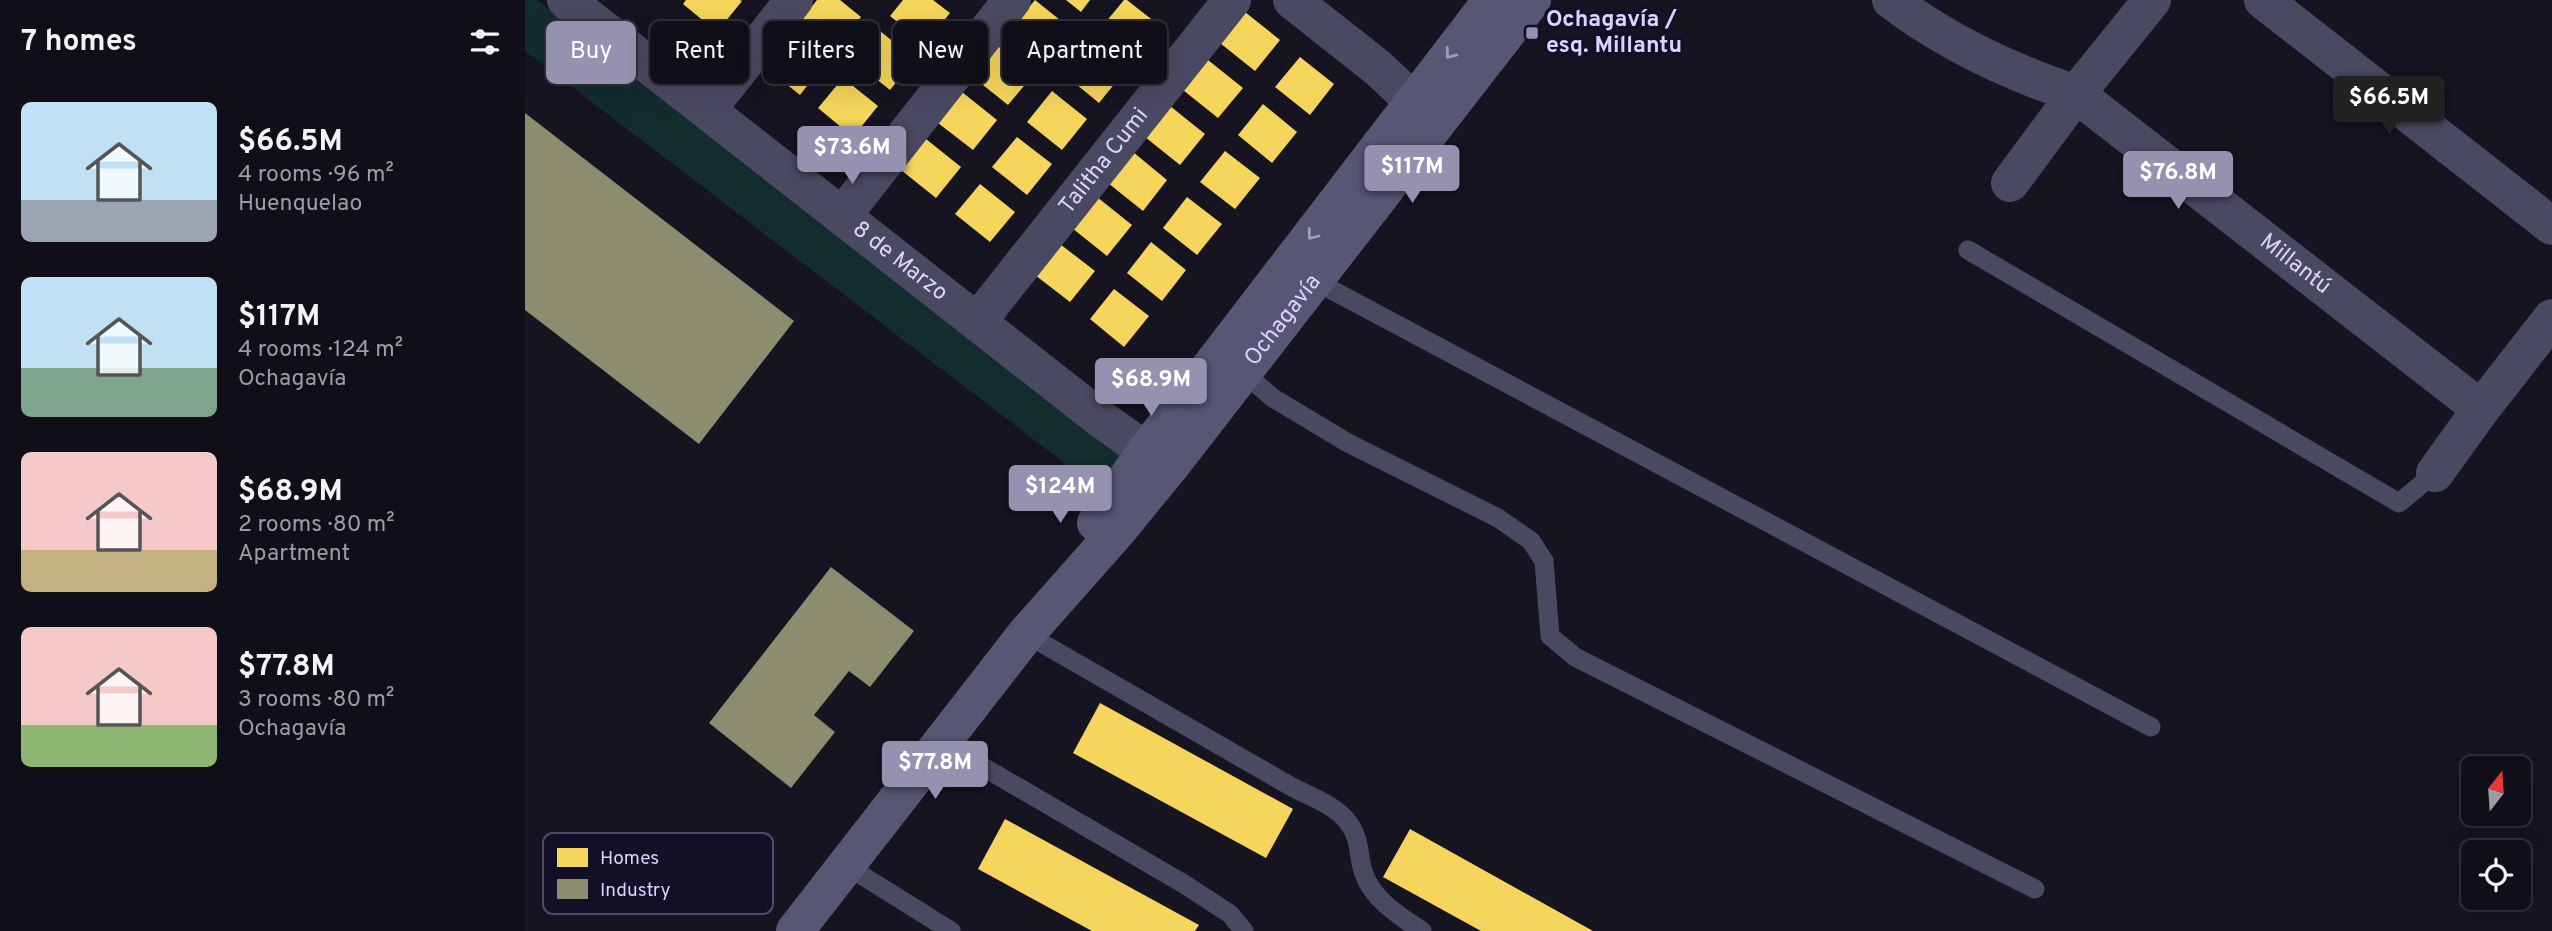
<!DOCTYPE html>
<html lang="en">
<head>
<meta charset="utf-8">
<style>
	:root { --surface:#100f19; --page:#191822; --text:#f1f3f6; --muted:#9c9ca2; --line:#302f38; --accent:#9591b1 }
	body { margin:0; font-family:Overpass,sans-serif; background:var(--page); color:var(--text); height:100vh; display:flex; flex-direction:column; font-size:26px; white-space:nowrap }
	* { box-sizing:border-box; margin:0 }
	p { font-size:23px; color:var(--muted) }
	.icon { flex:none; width:38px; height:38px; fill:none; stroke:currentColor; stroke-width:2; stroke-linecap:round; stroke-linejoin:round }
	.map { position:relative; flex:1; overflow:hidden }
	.details { display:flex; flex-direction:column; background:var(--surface); width:525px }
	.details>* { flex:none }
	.banner { position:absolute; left:21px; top:21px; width:665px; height:63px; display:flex; gap:14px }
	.needle { width:46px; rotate:17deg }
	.controls { position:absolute; left:1936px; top:756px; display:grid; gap:14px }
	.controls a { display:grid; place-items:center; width:70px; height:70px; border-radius:10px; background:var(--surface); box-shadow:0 7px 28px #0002,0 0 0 2px var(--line); font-size:35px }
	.price { position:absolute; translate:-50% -60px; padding:0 16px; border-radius:7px; background:var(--accent); color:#fff; font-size:23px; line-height:46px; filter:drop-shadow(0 2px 4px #0008) }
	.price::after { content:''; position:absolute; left:50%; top:42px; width:21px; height:16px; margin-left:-10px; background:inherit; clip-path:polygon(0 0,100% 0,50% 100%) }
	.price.selected { background:#222; color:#fff }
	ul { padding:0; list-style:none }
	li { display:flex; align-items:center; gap:21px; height:175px; padding:0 21px }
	li span { display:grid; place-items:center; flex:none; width:196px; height:140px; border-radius:10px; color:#555 }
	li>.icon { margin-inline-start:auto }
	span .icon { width:84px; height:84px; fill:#fffc; stroke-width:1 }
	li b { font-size:30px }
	h2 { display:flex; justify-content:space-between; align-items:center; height:84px; padding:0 21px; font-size:30px }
	.chip { padding:0 24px; border-radius:10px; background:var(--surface); box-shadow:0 7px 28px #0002,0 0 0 2px var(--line); font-size:24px; line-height:63px }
	.chip.selected { background:var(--accent); color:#fff }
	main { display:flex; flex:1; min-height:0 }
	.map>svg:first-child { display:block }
</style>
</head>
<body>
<main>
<section class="details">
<h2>7 homes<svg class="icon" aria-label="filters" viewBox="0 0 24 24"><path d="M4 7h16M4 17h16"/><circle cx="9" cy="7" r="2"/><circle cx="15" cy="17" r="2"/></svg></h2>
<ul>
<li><span style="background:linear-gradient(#bfe0f5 70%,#9aa5b1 0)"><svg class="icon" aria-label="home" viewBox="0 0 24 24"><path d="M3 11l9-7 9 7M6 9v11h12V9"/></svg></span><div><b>$66.5M</b><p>4 rooms · 96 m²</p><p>Huenquelao</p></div></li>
<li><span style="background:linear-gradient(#bfe0f5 65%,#7fa58c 0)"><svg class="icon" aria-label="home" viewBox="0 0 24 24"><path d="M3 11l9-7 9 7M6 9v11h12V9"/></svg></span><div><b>$117M</b><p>4 rooms · 124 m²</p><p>Ochagavía</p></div></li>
<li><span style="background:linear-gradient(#f6c9c9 70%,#c2b280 0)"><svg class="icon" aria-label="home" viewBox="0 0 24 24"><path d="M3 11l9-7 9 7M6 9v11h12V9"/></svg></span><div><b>$68.9M</b><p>2 rooms · 80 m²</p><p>Apartment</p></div></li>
<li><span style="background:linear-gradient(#f6c9c9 70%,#8fb573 0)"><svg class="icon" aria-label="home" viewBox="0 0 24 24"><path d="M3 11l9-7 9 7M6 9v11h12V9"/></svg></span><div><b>$77.8M</b><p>3 rooms · 80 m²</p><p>Ochagavía</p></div></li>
</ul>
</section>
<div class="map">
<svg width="2027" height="931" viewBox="0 0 2027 931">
	<rect width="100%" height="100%" fill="#161421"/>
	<polygon fill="#132c2d" points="0,0 12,0 604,455 576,491 0,51"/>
	<g fill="#f6d55c">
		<polygon points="161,0 215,0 217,1 192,32 158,4"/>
		<polygon points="292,0 315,0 336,17 311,48 276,20"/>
		<polygon points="378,0 408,0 425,13 400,44 365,16"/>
		<polygon points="510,0 545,28 520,58 485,30"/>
		<polygon points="541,0 565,0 556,12"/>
		<polygon points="599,0 602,0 635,26 610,56 575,29"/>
		<polygon points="720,12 755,40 730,71 695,43"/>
		<polygon points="355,31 390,59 365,90 330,62"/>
		<polygon points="264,36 299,64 275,95 240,67"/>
		<polygon points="564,44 599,72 574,103 540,75"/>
		<polygon points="473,46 508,75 483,105 448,77"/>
		<polygon points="775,57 809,84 785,115 750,87"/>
		<polygon points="683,60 718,88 693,118 658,90"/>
		<polygon points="318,78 353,106 328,137 293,108"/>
		<polygon points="527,91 562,119 537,150 502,122"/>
		<polygon points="437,92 472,120 448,150 413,123"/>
		<polygon points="738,104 772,132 747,163 713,135"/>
		<polygon points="645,106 680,134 655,165 620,137"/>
		<polygon points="492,137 527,164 502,195 467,167"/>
		<polygon points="401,139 436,167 411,198 376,170"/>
		<polygon points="700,151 735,178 710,209 675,182"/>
		<polygon points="608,152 642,180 618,211 583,183"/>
		<polygon points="455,184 490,212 465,242 430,214"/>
		<polygon points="572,197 607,225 582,256 547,228"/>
		<polygon points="662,197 697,224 672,255 638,228"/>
		<polygon points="626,242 661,270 637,301 602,273"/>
		<polygon points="535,244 570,271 545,302 510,275"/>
		<polygon points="589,289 624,316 599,347 565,319"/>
		<polygon points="575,703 768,809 741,858 548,753"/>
		<polygon points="480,819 674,925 670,931 567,931 453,869"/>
		<polygon points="885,829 1068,931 956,931 858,877"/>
	</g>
	<g fill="#8c8c6e">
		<polygon points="0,113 269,321 174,444 0,310"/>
		<polygon points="306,567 389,631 345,687 324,671 289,715 310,732 266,788 184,723"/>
	</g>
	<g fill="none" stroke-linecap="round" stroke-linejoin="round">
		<g stroke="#4a4962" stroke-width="19">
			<polyline points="1443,250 1874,503 1910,473"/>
			<polyline points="790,281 1626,727"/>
			<polyline points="719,373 748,398 823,443 973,518 1006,541 1019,561 1025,636 1050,657 1510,889"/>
			<path d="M 501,634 L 767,787 C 786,797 810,805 823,822 C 837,841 832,855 839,874 C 848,900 876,917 897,931"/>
			<polyline points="417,743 659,884 705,914 719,931"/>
			<polyline points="322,866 426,931"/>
		</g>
		<g stroke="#4a4962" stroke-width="38">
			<path id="s1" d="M 41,0 L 576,419 L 621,451 L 646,465"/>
			<polyline points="767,0 853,68 889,102 913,121"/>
			<path id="s2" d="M 1366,0 C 1422,43 1485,72 1551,94 L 1956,409"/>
			<polyline points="1738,0 2027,226"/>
			<polyline points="182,110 269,0"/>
			<polyline points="1485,183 1551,94 1627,0"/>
			<polyline points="317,216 487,0"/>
			<path id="s3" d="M 452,322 L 707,0"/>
			<polyline points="1910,473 1956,409 2027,318"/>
		</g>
		<g stroke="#575674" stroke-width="38">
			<polyline points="571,523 621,451 967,0"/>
			<path id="s4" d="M 270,931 L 501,634 L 593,530 L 646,465 L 1007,0"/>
		</g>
	</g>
	<defs><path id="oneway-chevron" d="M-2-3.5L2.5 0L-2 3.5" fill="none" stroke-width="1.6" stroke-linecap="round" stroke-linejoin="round" transform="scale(1.75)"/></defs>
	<g stroke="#9e9bc0">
		<use href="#oneway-chevron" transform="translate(925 54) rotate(127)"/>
		<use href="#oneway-chevron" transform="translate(787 235) rotate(128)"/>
	</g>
	<rect fill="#9591b1" stroke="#130f26" stroke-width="2.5" x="1000" y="26" width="14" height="14" rx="3.5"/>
	<g text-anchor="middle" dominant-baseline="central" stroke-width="7" stroke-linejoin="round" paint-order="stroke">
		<g font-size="23" font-weight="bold" fill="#d9d4ff" stroke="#130f26" text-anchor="start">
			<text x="1021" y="20">Ochagavía /<tspan x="1021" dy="26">esq. Millantu</tspan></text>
		</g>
		<g font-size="23" fill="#d9d4ff" stroke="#130f26">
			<text stroke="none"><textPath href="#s3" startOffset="205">Talitha Cumi</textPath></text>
			<text stroke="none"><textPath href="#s1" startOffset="424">8 de Marzo</textPath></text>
			<text stroke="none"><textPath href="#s2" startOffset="486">Millantú</textPath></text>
			<text stroke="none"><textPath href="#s4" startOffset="782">Ochagavía</textPath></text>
		</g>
	</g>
	<rect x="18" y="833" width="230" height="81" rx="10" fill="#130f26" stroke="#4e4a67" stroke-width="2"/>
	<rect x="32" y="848" width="31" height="19" fill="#f6d55c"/>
	<rect x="32" y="879" width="31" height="20" fill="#8c8c6e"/>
	<g font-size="19" fill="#d9d4ff">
		<text x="75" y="864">Homes</text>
		<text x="75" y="896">Industry</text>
	</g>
</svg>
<div class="controls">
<a><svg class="needle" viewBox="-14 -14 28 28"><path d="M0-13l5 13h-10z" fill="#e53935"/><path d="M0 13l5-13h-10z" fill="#9c9ca2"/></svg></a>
<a><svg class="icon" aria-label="locate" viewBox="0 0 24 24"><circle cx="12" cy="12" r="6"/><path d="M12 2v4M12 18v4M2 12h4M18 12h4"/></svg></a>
</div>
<b class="price selected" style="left:1864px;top:136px">$66.5M</b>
<b class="price" style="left:327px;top:186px">$73.6M</b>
<b class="price" style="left:887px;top:205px">$117M</b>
<b class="price" style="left:1653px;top:211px">$76.8M</b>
<b class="price" style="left:626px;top:418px">$68.9M</b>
<b class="price" style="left:535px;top:525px">$124M</b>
<b class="price" style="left:410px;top:801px">$77.8M</b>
<div class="banner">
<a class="chip selected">Buy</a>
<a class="chip">Rent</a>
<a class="chip">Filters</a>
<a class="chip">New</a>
<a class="chip">Apartment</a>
</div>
</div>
</main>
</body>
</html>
